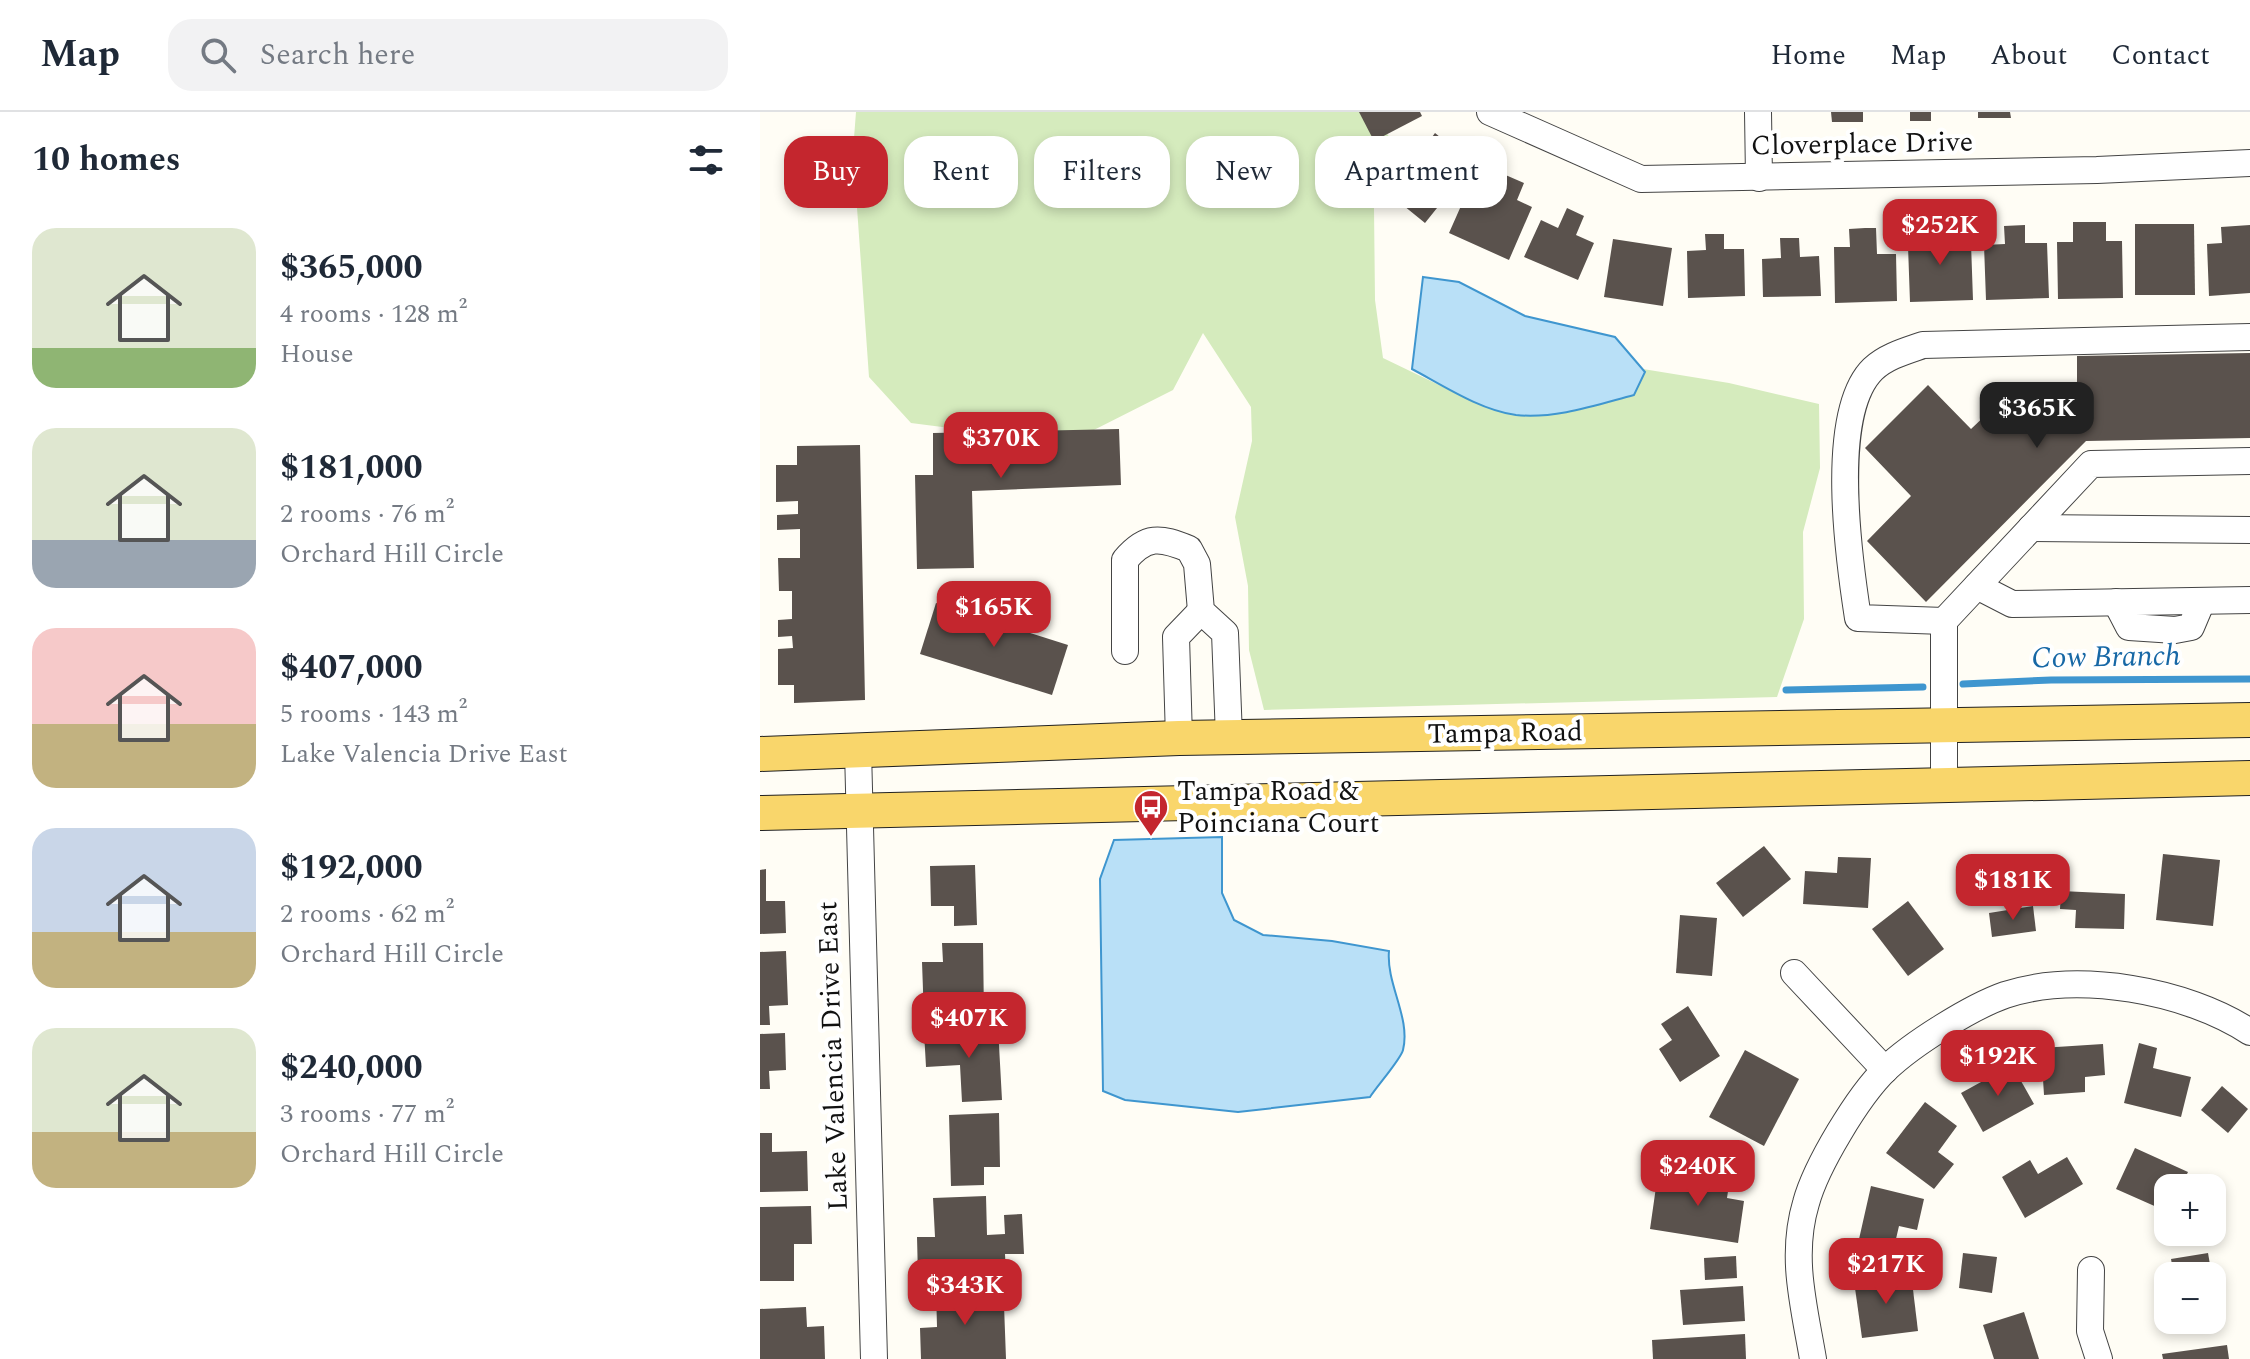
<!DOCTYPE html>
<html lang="en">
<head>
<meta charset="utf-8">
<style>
	:root { --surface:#fff; --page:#f2f2f3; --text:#1f2937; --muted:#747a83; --line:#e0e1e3; --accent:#c4262e }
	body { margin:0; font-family:Spectral,serif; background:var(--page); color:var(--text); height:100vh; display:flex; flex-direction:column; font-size:30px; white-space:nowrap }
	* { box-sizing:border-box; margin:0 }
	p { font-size:26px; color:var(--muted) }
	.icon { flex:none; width:44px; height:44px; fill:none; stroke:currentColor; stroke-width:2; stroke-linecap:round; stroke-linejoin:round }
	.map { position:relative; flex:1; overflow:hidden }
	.drawer { display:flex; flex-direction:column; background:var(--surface); width:760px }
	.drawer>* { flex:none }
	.hud { position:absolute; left:24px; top:24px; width:760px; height:72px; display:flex; gap:16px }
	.tools { position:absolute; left:1394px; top:1062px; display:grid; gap:16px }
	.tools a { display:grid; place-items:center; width:72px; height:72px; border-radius:16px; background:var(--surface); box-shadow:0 4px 12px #0003; font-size:40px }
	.price { position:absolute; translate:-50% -68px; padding:0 18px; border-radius:16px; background:var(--accent); color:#fff; font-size:26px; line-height:52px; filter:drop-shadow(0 2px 4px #0008) }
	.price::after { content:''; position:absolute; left:50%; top:48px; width:24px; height:18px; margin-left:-12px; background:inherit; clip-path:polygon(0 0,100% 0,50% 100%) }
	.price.active { background:#222; color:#fff }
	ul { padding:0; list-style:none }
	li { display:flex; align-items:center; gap:24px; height:200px; padding:0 32px }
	li span { display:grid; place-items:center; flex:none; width:224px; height:160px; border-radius:24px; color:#555 }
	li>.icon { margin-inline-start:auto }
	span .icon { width:96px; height:96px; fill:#fffc; stroke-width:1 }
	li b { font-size:34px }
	h2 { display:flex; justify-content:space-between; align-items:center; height:96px; padding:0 32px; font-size:34px }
	.tag { padding:0 28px; border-radius:24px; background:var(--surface); box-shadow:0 4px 12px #0003; font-size:28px; line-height:72px }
	.tag.active { background:var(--accent); color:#fff }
	header { display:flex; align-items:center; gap:48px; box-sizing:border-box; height:112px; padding:0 40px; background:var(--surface); border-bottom:2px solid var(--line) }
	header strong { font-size:38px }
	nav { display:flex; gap:44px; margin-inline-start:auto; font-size:28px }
	.search { width:560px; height:72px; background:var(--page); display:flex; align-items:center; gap:20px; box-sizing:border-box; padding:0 28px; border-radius:24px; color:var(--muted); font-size:30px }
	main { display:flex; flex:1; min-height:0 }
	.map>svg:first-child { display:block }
</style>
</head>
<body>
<header>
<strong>Map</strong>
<div class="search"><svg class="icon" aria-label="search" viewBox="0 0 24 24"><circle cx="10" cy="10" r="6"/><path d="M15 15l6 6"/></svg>Search here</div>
<nav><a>Home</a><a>Map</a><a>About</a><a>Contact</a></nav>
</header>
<main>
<section class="drawer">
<h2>10 homes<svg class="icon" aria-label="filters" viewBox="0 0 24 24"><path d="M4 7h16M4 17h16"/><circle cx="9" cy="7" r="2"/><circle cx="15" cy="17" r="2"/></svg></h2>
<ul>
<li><span style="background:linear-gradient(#dfe7d0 75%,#8fb573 0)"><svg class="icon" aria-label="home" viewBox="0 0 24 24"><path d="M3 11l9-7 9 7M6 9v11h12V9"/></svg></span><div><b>$365,000</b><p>4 rooms · 128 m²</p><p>House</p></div></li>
<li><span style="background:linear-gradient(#dfe7d0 70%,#9aa5b1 0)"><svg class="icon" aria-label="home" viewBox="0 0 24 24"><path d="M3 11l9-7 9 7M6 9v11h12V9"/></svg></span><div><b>$181,000</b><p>2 rooms · 76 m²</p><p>Orchard Hill Circle</p></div></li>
<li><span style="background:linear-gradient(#f6c9c9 60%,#c2b280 0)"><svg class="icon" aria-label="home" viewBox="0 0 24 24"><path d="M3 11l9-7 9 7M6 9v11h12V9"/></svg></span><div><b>$407,000</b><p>5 rooms · 143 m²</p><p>Lake Valencia Drive East</p></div></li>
<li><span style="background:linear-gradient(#c9d6e8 65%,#c2b280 0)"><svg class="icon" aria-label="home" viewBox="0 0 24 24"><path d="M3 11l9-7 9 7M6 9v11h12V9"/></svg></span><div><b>$192,000</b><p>2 rooms · 62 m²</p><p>Orchard Hill Circle</p></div></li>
<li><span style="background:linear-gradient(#dfe7d0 65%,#c2b280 0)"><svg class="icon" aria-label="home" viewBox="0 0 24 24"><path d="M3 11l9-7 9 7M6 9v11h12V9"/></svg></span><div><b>$240,000</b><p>3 rooms · 77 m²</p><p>Orchard Hill Circle</p></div></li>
</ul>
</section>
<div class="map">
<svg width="1490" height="1247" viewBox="0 0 1490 1247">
	<rect width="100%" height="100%" fill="#fffdf5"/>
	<polygon fill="#d5ebbd" points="96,0 613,0 637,37 638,55 614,96 615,188 623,246 706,286 885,260 883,257 969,271 1059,292 1060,356 1043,420 1044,507 1017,585 504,598 489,538 488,474 475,405 492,329 491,295 443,221 413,278 318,326 229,321 151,311 109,265 93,39"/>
	<g fill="#b9e0f7" stroke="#3f96cf" stroke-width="2">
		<path d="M 663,165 L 699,170 L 765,204 L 855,225 L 885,260 L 874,283 C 836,293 796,307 756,303 C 720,298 684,274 652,257 Z"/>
		<path d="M 462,725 L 462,781 L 474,808 L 503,823 L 572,829 L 629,839 C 626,872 651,906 643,938 C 641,947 617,974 610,985 L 478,1000 L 365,988 L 343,979 L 340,767 L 354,728 Z"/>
	</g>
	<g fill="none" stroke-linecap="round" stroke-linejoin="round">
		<g stroke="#3f96cf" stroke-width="7">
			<polyline points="1203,572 1291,568 1490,567"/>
			<polyline points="1026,578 1163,575"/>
		</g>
	</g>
	<g fill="#5a524d">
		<polygon points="599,0 660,0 662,4 614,29"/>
		<polygon points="1071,0 1103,0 1103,10 1072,10"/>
		<rect x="1150" y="0" width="21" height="9"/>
		<polygon points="1218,0 1250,0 1251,6 1218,6"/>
		<polygon points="675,21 701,42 690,56 701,66 665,111 617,72 654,27 664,36"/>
		<polygon points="734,58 764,71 757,88 772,95 749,148 689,121 712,69 726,76"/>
		<polygon points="807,96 824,104 816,123 834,131 818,168 764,145 781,108 798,116"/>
		<polygon points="1313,110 1346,110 1346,129 1362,129 1363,186 1298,187 1297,130 1313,130"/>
		<polygon points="1375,112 1434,112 1435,183 1375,183"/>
		<polygon points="1194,113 1195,132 1211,131 1213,188 1150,190 1148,134 1164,133 1163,114"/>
		<polygon points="1265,113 1265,131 1287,131 1289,186 1226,188 1224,133 1245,132 1244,114"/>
		<polygon points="1490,113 1490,181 1449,184 1447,132 1462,131 1461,115"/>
		<polygon points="1105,116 1116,116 1117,142 1136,142 1137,189 1075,191 1074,135 1090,135 1089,117"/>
		<polygon points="945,122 964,122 964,137 984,137 985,184 928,186 927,139 946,138"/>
		<polygon points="1020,126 1039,126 1040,145 1059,144 1061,184 1003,185 1002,147 1021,146"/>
		<polygon points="853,127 912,136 903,194 844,185"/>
		<polygon points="1490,241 1490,326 1326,329 1166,490 1107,429 1151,384 1105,336 1168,273 1211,317 1248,282 1284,319 1296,309 1306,318 1317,307 1317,244"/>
		<polygon points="359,317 361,373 212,379 214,456 157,457 155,363 173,363 173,321"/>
		<polygon points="100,333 105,588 34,591 34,573 18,573 18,537 33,536 32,524 18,525 18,508 32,507 32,479 19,479 18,446 40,446 40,417 17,418 17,403 38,402 38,389 16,390 16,353 37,353 37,334"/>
		<polygon points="176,491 308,533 292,583 160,542"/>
		<polygon points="1004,734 1031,767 983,805 956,771"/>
		<polygon points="1403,742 1460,748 1453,814 1396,808"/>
		<polygon points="1078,745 1111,746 1108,796 1043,792 1045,759 1077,761"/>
		<polygon points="215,753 217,813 194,814 194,794 171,794 170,754"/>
		<polygon points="6,757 6,789 25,789 26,821 0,822 0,758"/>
		<polygon points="1301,779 1365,782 1364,817 1315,816 1316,798 1300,797"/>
		<polygon points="1148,789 1184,837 1148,864 1112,817"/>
		<polygon points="1273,794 1276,819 1232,825 1229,801"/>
		<polygon points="920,803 957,806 952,864 916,861"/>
		<polygon points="182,831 223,831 224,905 164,906 162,850 183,850"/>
		<polygon points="26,839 28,893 9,894 10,913 0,913 0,840"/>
		<polygon points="928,894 960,944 920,970 899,937 912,928 901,912"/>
		<polygon points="238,915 242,988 202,990 200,953 166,955 164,919"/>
		<polygon points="25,921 26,958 9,959 10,977 0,977 0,922"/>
		<polygon points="1379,931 1397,936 1393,956 1431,965 1421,1005 1364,991"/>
		<polygon points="1343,932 1345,963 1325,965 1325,980 1284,983 1281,936"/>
		<polygon points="985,938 1039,967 1004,1034 949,1005"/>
		<polygon points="1252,953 1274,992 1223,1020 1201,981"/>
		<polygon points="1462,974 1488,997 1468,1021 1441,998"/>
		<polygon points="1165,990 1197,1014 1178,1040 1194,1052 1174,1077 1126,1041"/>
		<polygon points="239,1001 240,1055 224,1055 224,1073 191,1074 189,1003"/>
		<polygon points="0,1021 12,1021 12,1040 47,1039 48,1079 0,1080"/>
		<polygon points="1375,1036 1428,1060 1420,1076 1408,1076 1408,1100 1356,1077"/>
		<polygon points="1307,1045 1323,1072 1265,1106 1242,1065 1270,1048 1278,1062"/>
		<polygon points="917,1057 970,1066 967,1086 984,1089 978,1131 890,1117 896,1075 914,1078"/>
		<polygon points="1111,1074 1164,1087 1157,1118 1139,1114 1132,1144 1097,1136"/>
		<polygon points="226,1084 227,1123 245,1122 244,1103 262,1102 264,1142 245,1142 246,1162 158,1164 157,1125 175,1125 173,1086"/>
		<polygon points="51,1094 52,1132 34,1132 34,1169 0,1169 0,1095"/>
		<polygon points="1203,1141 1237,1145 1232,1181 1199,1176"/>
		<polygon points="1448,1141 1452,1164 1414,1164 1411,1147"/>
		<polygon points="976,1144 977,1166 945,1168 944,1146"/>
		<polygon points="1151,1161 1158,1219 1102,1226 1094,1169"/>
		<polygon points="227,1174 227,1194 244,1193 246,1247 161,1247 160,1216 177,1215 176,1176"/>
		<polygon points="983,1174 985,1209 923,1213 920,1178"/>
		<polygon points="46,1195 47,1215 64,1214 65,1247 0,1247 0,1197"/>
		<polygon points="1264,1200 1279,1247 1234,1247 1223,1213"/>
		<polygon points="985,1222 986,1247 893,1247 892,1228"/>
		<polygon points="1467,1233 1469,1247 1403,1247 1402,1242"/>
	</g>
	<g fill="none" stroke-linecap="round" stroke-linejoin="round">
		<g stroke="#444" stroke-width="28">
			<g id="minor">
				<polyline points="730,0 881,67 1337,58 1490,51"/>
				<polyline points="998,0 999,66"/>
				<polyline points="1271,416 1490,418"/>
				<polyline points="1217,474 1252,492 1490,488"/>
				<polyline points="1356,490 1369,515 1415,518 1431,515 1442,489"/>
				<path d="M 1184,509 L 1098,506 C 1089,448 1068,301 1113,257 C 1127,244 1146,239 1163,233 L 1490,225"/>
				<path d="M 365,539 L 365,448 C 386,423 400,425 429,437 L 437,452 L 441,499 L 465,521 L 469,625"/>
				<polyline points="419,626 416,525 441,499"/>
				<polyline points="98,639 114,1247"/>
				<polyline points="1184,672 1184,509 1331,352 1490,349"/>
				<polyline points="1034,861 1125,958"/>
				<polyline points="1331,1158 1330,1219 1339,1247"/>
				<path d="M 1053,1247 C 1044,1194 1030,1144 1046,1091 C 1056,1054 1098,984 1126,957 C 1152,932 1211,895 1245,883 C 1318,859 1426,878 1490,920"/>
			</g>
		</g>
		<g stroke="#222" stroke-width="36">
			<g id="major">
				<polyline points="0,642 419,626 1490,608"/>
				<polyline points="0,701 1490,666"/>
			</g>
		</g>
		<use href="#minor" stroke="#fff" stroke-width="26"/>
		<use href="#major" stroke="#f9d66b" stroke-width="34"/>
	</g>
	<defs>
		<g id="bus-pin" transform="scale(1.8)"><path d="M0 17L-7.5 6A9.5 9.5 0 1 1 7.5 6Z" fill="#c4262e" stroke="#fff"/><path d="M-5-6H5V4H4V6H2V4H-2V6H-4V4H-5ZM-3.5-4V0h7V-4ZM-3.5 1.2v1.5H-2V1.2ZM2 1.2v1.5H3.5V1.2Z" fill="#fff"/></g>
	</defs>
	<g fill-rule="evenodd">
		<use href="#bus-pin" x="391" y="695"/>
	</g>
	<g text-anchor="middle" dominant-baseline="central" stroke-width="8" stroke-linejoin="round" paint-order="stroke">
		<g font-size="28" fill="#111" stroke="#fff">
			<text transform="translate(1102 32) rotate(-1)">Cloverplace Drive</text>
			<text transform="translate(745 621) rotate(-1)">Tampa Road</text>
			<text transform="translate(73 944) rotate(-92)">Lake Valencia Drive East</text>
		</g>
		<g font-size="28" fill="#111" stroke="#fff" text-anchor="start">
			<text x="417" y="679">Tampa Road &amp;<tspan x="417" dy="32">Poinciana Court</tspan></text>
		</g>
		<g font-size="30" font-style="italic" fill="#1768a6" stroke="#fff">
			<text transform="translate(1346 545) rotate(-1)">Cow Branch</text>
		</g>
	</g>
</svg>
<div class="tools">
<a>+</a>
<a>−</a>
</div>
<b class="price" style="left:1180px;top:155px">$252K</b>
<b class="price active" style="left:1277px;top:338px">$365K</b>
<b class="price" style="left:241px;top:368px">$370K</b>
<b class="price" style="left:234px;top:537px">$165K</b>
<b class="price" style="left:1253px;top:810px">$181K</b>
<b class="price" style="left:209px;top:948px">$407K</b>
<b class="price" style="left:1238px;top:986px">$192K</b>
<b class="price" style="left:938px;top:1096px">$240K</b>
<b class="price" style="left:1126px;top:1194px">$217K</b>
<b class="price" style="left:205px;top:1215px">$343K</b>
<div class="hud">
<a class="tag active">Buy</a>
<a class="tag">Rent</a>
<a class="tag">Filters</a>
<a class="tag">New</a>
<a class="tag">Apartment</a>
</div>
</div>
</main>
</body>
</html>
